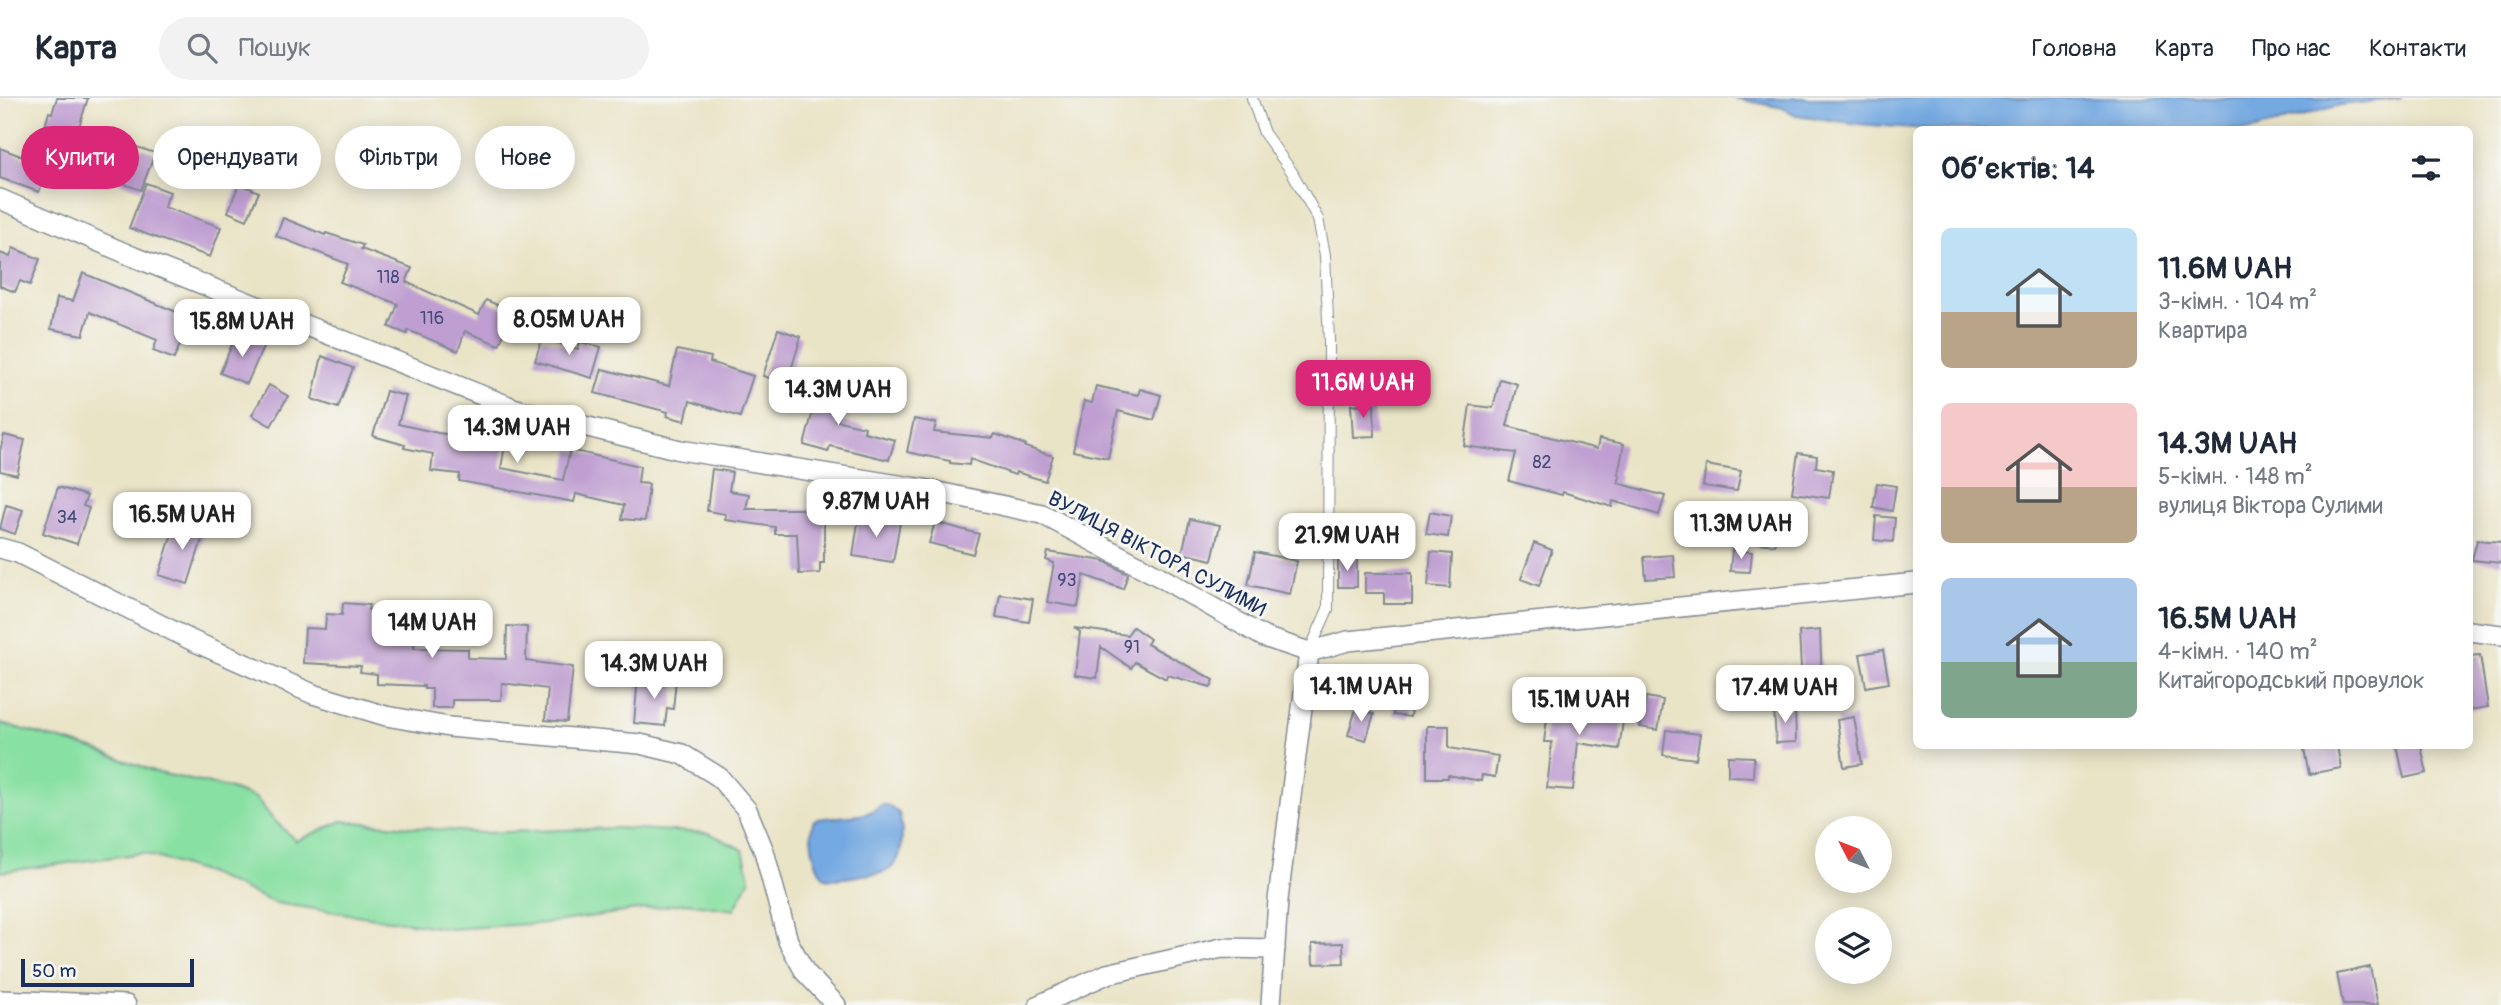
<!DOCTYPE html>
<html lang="uk">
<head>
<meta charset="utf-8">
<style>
	:root { --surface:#fff; --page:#f2f2f3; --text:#1f2937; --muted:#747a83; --line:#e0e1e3; --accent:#db2777 }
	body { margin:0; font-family:Pangolin,sans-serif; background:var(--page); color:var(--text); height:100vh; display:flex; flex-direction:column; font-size:26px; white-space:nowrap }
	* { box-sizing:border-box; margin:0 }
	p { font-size:23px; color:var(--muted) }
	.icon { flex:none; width:38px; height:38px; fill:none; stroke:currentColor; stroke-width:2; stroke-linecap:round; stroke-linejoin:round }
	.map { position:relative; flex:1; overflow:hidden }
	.side { position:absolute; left:1913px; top:28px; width:560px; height:623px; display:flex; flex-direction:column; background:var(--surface); border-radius:10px; box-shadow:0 4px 18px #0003 }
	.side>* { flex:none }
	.guide { position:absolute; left:21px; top:28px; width:665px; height:63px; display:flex; gap:14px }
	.needle { width:46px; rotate:312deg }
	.fabs { position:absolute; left:1815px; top:718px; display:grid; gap:14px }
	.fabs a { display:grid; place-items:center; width:77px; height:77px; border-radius:50%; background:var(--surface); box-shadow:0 4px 18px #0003; font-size:35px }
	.scale { position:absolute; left:21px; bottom:18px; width:173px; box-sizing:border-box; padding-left:7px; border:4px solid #1b2f5e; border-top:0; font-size:19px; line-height:24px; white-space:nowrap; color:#1b2f5e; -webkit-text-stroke:5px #f6f6f2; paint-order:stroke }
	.price { position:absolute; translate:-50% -60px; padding:0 16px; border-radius:14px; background:#fff; color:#222; font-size:23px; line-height:46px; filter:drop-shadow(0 2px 4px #0008) }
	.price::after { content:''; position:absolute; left:50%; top:42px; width:21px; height:16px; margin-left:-10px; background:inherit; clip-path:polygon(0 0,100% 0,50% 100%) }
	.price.active { background:var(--accent); color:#fff }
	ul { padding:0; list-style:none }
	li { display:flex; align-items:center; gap:21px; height:175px; padding:0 28px }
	li span { display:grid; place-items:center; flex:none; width:196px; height:140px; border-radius:10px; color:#555 }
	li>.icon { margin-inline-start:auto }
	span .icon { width:84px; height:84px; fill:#fffc; stroke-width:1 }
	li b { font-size:30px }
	h2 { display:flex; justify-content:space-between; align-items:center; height:84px; padding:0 28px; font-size:30px }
	.chip { padding:0 24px; border-radius:32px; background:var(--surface); box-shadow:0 4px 18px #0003; font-size:24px; line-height:63px }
	.chip.active { background:var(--accent); color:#fff }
	header { display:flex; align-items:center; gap:42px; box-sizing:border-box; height:98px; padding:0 35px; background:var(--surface); border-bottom:2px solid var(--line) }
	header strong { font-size:33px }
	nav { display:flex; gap:38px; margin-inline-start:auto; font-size:24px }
	.search { width:490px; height:63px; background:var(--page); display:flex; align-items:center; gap:18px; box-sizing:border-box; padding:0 24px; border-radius:38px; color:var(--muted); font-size:26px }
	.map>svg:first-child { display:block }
</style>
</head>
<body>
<header>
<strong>Карта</strong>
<div class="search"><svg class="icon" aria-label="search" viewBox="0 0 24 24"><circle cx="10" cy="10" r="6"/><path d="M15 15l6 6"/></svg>Пошук</div>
<nav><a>Головна</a><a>Карта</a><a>Про нас</a><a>Контакти</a></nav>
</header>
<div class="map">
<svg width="2501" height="907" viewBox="0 0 2501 907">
	<rect width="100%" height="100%" fill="#f6f6f2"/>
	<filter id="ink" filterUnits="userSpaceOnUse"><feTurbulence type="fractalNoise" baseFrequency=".0143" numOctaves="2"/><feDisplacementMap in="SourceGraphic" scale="14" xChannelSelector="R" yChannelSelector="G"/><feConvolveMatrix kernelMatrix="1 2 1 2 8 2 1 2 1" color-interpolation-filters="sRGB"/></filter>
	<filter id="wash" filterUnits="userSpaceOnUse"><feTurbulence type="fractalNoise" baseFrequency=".00686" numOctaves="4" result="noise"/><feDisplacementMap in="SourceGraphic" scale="28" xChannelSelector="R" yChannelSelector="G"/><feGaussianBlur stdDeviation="1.57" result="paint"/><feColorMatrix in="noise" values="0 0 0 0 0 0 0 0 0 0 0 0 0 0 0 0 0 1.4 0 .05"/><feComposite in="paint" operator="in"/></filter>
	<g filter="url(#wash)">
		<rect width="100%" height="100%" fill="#eae4c7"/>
		<polygon fill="#89e0a3" stroke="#528880" stroke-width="2" points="0,625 93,651 159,675 228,690 256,700 272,720 296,743 342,723 481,735 616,730 709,735 743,752 750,781 734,812 686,805 547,825 450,831 275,805 209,776 143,755 0,774"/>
		<g fill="#75a9e1" stroke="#486ca0" stroke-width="2">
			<polygon points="1733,0 2402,0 2340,7 2252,32 1927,31 1858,26 1796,17 1783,10"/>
			<path d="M 881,707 L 887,707 L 899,715 C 903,733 906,766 884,774 C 878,776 870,776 863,777 C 850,779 838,782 825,780 C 814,769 807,736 814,722 C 836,715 863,724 881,707 Z"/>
		</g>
		<g id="blocks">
			<g fill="#bf9fd1">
				<polygon points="57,0 88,0 77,35 110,46 113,41 155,55 141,92 86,72 90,58 41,43 49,14 52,15"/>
				<polygon points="0,50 31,62 33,56 50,62 39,94 0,80"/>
				<polygon points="146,85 170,94 164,109 221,129 210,159 129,130"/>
				<polygon points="239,86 259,94 247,122 228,114"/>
				<polygon points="283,120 325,137 326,135 363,147 361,151 412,170 406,184 479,217 486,202 514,214 499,247 465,233 458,253 408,232 407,236 389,229 398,206 340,184 348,166 276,138"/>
				<polygon points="13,150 40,161 30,187 20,183 15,194 0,188 0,155 10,159"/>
				<polygon points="83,175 191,220 174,261 153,253 157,242 90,214 83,237 51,231 57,200 73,203"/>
				<polygon points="778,231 801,239 787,285 763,278"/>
				<polygon points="237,235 264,247 247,286 220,275"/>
				<polygon points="542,240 578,251 580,244 601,249 592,280 535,263"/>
				<polygon points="677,252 711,259 710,264 753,278 740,319 690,303 685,323 667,318 668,314 595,295 602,271 669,288"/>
				<polygon points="322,258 353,270 338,310 312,301"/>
				<polygon points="1500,281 1517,286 1507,328 1597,351 1599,341 1624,346 1618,377 1620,378 1618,385 1665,398 1659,417 1613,403 1612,409 1563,394 1562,397 1509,383 1516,355 1464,348 1470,307 1493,310"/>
				<polygon points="806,285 843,296 835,322 865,329 864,334 895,342 889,362 830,348 828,354 804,347 813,313 799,310"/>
				<polygon points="269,287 288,298 271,328 252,317"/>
				<polygon points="1096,288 1138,297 1140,291 1161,297 1154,322 1118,313 1108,360 1073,353 1084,303 1092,305"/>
				<polygon points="386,293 406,298 398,326 438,335 480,340 480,337 506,342 501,370 563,382 570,352 640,368 638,385 649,386 645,423 622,421 624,407 576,396 574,404 492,389 459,383 460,376 431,373 433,356 404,350 405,347 373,338"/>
				<polygon points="1374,306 1375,338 1353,339 1351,307"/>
				<polygon points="914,321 936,325 934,334 993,340 995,336 1026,347 1025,349 1053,358 1045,383 1016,374 1015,377 970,361 969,367 950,365 950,363 907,354"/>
				<polygon points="4,337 25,342 17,377 0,373 0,353"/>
				<polygon points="1798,355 1817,358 1816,369 1833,372 1829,400 1792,395"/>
				<polygon points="1706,367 1741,373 1737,393 1703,388"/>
				<polygon points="712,371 732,374 729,393 749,396 746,411 824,411 824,465 820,465 820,475 799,476 797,436 775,436 775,429 725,422 726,416 707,413"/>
				<polygon points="1877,385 1896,388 1892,413 1873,409"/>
				<polygon points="58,389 87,398 83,408 89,410 77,446 43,435"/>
				<polygon points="1745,406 1779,409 1775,447 1741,443"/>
				<polygon points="6,407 23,412 15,436 0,431"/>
				<polygon points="1430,414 1451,418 1448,439 1426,436"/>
				<polygon points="859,418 900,424 893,464 853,458"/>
				<polygon points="1876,418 1895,420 1893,444 1874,442"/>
				<polygon points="1190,421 1220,427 1212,462 1182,455"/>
				<polygon points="176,423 205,432 188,486 159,477"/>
				<polygon points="935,424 979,436 973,456 929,445"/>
				<polygon points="2477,442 2501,444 2501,465 2472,462"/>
				<polygon points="1534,445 1552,452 1539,488 1521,481"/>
				<polygon points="1732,452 1752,454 1750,474 1730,473"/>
				<polygon points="1048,454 1104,463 1128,476 1123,491 1084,477 1078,509 1047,504 1054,465 1046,462"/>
				<polygon points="1255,454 1297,463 1290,496 1248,487"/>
				<polygon points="1431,454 1452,456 1450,490 1428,488"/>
				<polygon points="1673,457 1675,479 1646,481 1644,459"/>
				<rect x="1338" y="461" width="19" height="28"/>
				<polygon points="1365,475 1412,475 1412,506 1384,506 1384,495 1365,495"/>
				<polygon points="1000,496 1033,501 1029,524 996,519"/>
				<polygon points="343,505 369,507 368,512 415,513 414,550 468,551 468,560 506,561 507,528 527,529 526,563 573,569 567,624 545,622 548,591 502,585 501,602 452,602 452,610 432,610 432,591 424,591 424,588 377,586 377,576 360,574 361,568 303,565 305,530 325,531 326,516 342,517"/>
				<polygon points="1133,529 1150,541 1147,546 1214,582 1211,589 1167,577 1166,581 1135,564 1131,570 1101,549 1097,580 1075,577 1080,534 1074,530 1127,537"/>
				<polygon points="1820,532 1822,585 1802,587 1799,534"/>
				<polygon points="1883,552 1889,585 1866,589 1860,556"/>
				<polygon points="2480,557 2488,609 2469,612 2469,558"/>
				<polygon points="638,579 676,582 673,611 667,610 665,628 634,625"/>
				<polygon points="1396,590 1413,592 1410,619 1393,617"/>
				<polygon points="1646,599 1663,602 1658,632 1640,629"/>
				<polygon points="1549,605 1592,610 1593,605 1625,610 1619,651 1578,645 1573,692 1547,690 1552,644 1544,644"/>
				<polygon points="1795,610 1796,644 1776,645 1774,611"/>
				<polygon points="1356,611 1374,616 1366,642 1348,637"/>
				<polygon points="1854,619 1862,666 1844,669 1837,622"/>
				<polygon points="1427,628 1449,628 1449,650 1498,658 1495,679 1482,677 1481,683 1448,677 1448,680 1427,680"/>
				<polygon points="1666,632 1700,636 1696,661 1663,657"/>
				<polygon points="2322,648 2337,648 2341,670 2309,676 2304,651"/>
				<polygon points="2397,648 2421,648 2427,675 2404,680"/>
				<polygon points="1728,658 1754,659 1753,679 1728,678"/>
				<polygon points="1343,845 1344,865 1313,866 1312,846"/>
				<polygon points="2370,869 2378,907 2343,907 2337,876"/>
			</g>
		</g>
	</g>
	<g filter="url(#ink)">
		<use href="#blocks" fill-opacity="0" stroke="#828a92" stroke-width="2"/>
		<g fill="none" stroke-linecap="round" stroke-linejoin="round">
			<g stroke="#828a92" stroke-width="12">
				<polyline id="lane" points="1252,0 1264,35 1292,74 1318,121 1325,157 1329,243 1328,511 1309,554"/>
			</g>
			<g stroke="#828a92" stroke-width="22">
				<g id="street">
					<polyline points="0,101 134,159 516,311 680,352 924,391 1042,416 1160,479 1264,539 1309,554 1348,543 1916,485"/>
					<polyline points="0,450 18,455 193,543 313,596 386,618 449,629 640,646 682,656 719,679 747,712 764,753 788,843 805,874 836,907"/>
					<polyline points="2469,533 2501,537"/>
					<polyline points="0,902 126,907"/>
					<polyline points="1039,907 1107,876 1222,850 1275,851"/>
					<polyline points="1271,907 1278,802 1309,554"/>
				</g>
			</g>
			<use href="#lane" stroke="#fff" stroke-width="10"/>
			<use href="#street" stroke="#fff" stroke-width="19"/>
		</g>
	</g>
	<g text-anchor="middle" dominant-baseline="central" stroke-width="6" stroke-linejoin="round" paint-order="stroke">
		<g font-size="18" fill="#444b7b">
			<text x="388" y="179">118</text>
			<text x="432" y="220">116</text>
			<text x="1542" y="364">82</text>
			<text x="67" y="419">34</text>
			<text x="1067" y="482">93</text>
			<text x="1132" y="549">91</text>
		</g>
		<g font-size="21" fill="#1b2f5e" stroke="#f6f6f2">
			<text transform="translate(1157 456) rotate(28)">ВУЛИЦЯ ВІКТОРА СУЛИМИ</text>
		</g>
	</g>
</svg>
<div class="fabs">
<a><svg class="needle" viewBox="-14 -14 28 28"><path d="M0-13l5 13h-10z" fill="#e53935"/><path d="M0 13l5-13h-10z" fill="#747a83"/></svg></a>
<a><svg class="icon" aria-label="layers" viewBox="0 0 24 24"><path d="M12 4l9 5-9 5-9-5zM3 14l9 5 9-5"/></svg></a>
</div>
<div class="scale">50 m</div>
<b class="price" style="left:569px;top:259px">8.05M UAH</b>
<b class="price" style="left:242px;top:261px">15.8M UAH</b>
<b class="price active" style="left:1363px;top:322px">11.6M UAH</b>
<b class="price" style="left:838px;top:329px">14.3M UAH</b>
<b class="price" style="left:517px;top:367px">14.3M UAH</b>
<b class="price" style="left:876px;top:441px">9.87M UAH</b>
<b class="price" style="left:182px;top:454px">16.5M UAH</b>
<b class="price" style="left:1741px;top:463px">11.3M UAH</b>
<b class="price" style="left:1347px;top:475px">21.9M UAH</b>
<b class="price" style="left:432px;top:562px">14M UAH</b>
<b class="price" style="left:654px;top:603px">14.3M UAH</b>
<b class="price" style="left:1361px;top:626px">14.1M UAH</b>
<b class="price" style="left:1785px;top:627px">17.4M UAH</b>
<b class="price" style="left:1579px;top:639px">15.1M UAH</b>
<div class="guide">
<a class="chip active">Купити</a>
<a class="chip">Орендувати</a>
<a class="chip">Фільтри</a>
<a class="chip">Нове</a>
</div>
<section class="side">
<h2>Об’єктів: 14<svg class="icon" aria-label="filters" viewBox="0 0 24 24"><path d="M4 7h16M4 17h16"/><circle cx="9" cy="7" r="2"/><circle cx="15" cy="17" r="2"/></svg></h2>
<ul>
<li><span style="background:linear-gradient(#bfe0f5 60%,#b9a48a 0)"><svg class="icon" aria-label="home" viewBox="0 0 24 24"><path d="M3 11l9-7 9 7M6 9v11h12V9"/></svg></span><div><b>11.6M UAH</b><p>3-кімн. · 104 m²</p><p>Квартира</p></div></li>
<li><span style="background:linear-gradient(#f6c9c9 60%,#b9a48a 0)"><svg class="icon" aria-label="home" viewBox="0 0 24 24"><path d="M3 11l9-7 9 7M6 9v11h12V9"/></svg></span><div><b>14.3M UAH</b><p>5-кімн. · 148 m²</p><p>вулиця Віктора Сулими</p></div></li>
<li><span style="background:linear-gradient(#a9c7e8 60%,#7fa58c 0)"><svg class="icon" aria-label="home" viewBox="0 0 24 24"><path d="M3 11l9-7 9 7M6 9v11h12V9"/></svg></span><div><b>16.5M UAH</b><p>4-кімн. · 140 m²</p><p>Китайгородський провулок</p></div></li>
</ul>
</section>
</div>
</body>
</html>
